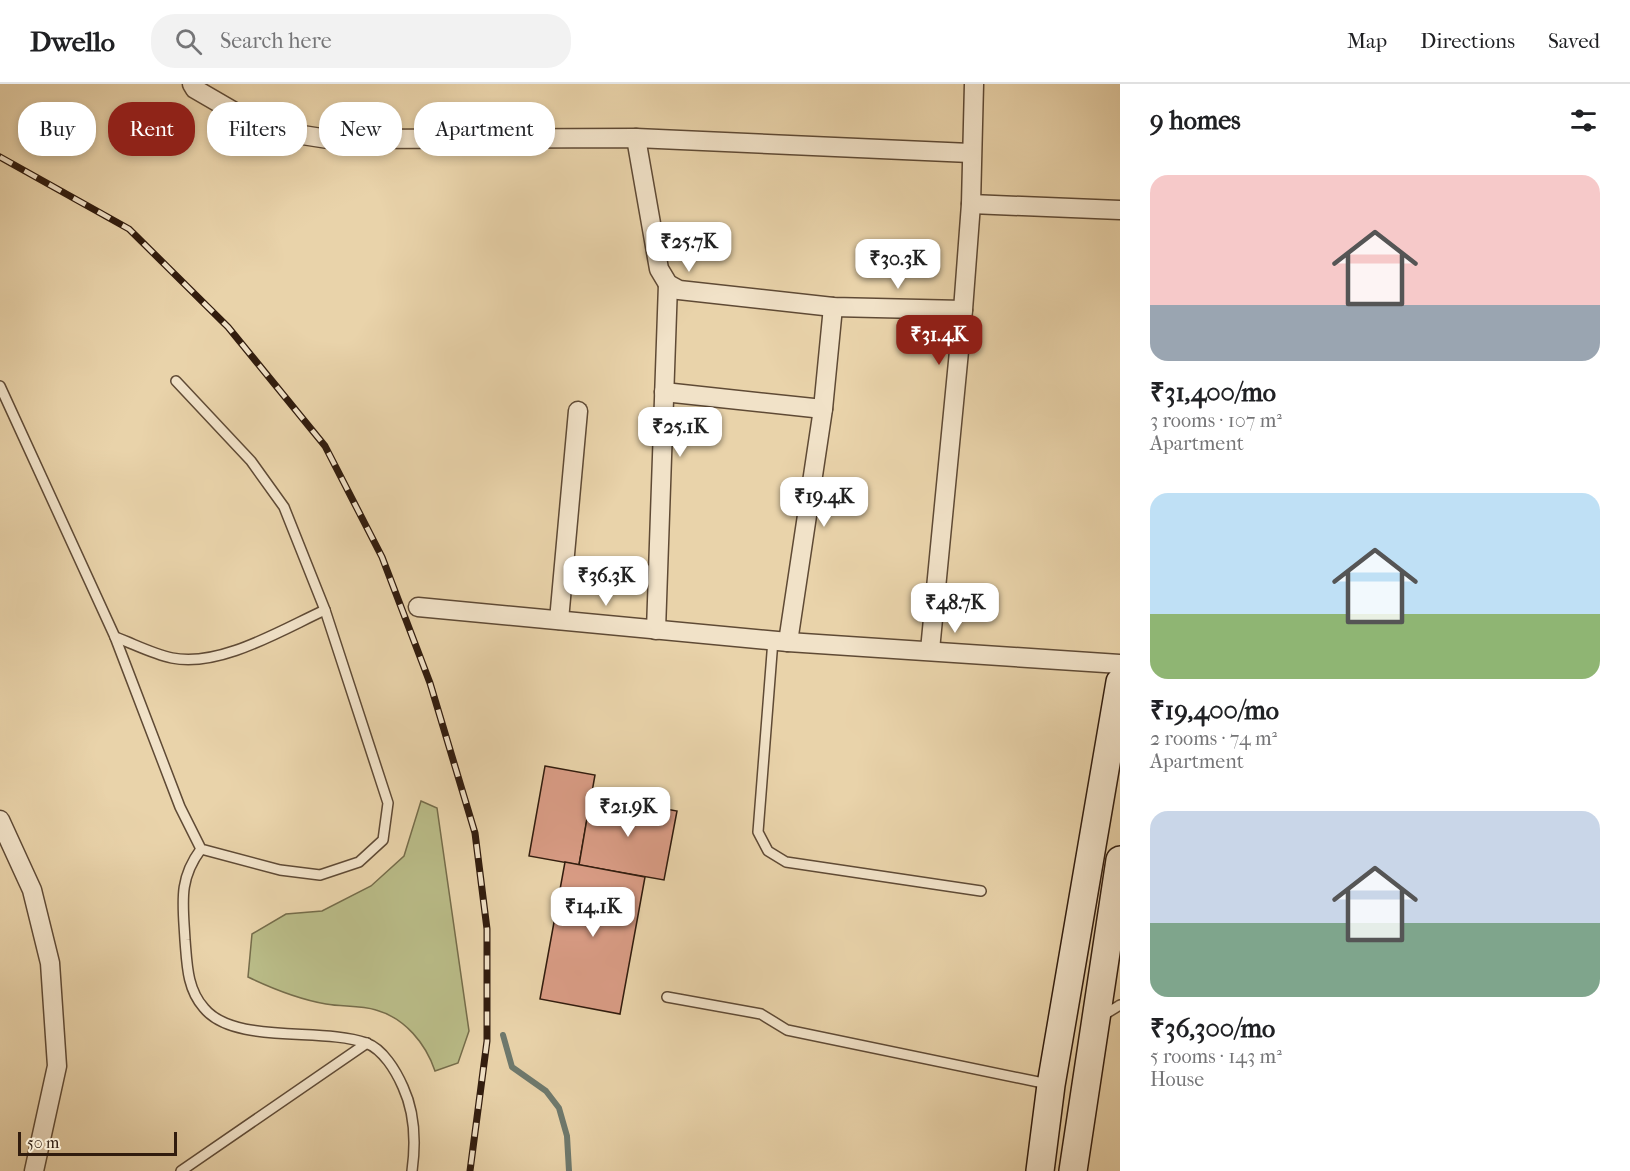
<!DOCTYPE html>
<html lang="en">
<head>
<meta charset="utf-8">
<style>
	:root { --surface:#fff; --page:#f2f2f2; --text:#202124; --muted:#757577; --line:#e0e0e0; --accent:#8f2418 }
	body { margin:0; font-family:"IM FELL French Canon",serif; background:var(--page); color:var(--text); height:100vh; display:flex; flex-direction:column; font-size:22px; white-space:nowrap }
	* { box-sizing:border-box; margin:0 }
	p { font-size:20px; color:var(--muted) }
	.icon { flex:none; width:33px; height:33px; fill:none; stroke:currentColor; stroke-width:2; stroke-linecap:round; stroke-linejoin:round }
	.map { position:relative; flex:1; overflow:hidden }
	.panel { display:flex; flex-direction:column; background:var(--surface); width:510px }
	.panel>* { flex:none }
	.guide { position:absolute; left:18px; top:18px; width:570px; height:54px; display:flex; gap:12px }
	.scale { position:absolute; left:18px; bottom:15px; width:159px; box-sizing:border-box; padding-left:6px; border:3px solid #311c0e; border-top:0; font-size:16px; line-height:21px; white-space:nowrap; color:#311c0e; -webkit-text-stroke:4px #f1e2c8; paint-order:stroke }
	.price { position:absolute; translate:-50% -51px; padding:0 14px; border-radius:12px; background:#fff; color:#222; font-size:20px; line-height:39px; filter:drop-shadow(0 2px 3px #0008) }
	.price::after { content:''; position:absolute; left:50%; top:36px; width:18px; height:14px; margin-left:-9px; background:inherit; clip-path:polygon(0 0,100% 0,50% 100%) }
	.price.current { background:var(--accent); color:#fff }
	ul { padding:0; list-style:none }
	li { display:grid; align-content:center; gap:12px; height:318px; padding:0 30px }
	li span { display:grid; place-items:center; height:186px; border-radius:18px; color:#555 }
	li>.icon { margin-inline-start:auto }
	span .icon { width:108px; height:108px; fill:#fffc; stroke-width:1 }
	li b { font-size:26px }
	h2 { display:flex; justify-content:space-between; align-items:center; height:72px; padding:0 30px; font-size:26px }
	.tag { padding:0 21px; border-radius:24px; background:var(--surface); box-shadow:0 3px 9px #0003; font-size:21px; line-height:54px }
	.tag.current { background:var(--accent); color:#fff }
	header { display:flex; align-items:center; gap:36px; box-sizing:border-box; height:84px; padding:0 30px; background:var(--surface); border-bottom:2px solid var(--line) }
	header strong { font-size:28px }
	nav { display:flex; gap:33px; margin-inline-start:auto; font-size:21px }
	.search { width:420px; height:54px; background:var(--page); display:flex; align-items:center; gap:15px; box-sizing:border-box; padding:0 21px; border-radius:24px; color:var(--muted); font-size:22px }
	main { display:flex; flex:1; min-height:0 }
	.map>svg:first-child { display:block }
</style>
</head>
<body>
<header>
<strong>Dwello</strong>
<div class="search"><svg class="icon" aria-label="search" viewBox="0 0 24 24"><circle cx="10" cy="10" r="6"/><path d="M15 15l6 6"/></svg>Search here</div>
<nav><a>Map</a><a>Directions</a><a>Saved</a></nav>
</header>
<main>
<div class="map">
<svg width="1120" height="1087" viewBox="0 0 1120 1087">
	<rect width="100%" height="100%" fill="#e9d3aa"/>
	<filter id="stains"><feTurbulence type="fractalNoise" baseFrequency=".00333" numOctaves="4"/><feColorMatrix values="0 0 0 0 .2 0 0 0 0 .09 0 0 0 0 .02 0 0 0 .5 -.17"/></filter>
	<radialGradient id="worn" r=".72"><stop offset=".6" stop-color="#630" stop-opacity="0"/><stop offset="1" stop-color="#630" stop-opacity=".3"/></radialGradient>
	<path fill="#b9bb87" stroke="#756c4a" stroke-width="1.5" d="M 421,717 L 437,724 L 469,947 L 458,979 L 435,987 C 426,960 405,934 376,926 C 360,921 342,923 326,920 C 298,915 273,905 248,893 L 252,850 L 286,830 L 322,827 L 371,802 L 404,772 Z"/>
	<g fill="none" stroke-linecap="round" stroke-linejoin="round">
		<polyline stroke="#6e796d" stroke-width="6" points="503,951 512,983 546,1007 559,1024 567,1052 569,1087"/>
	</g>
	<g fill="#d99c85" stroke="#311c0e" stroke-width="1.5">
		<polygon points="545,682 595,691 579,781 529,772"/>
		<polygon points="591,711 677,727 664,796 579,781"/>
		<polygon points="565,778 645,793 620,930 540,915"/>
	</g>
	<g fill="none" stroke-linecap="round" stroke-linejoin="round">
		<g stroke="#5f4a35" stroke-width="12">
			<g id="lane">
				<polyline points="0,302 115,553 180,723 201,765 280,786 320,791 359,778 383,756 388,719 325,526 284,423 251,377 176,297"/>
				<path d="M 115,553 C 134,560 153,570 172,574 C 220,584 283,545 325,526"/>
				<polyline points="773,556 758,748 768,767 786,778 981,807"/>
				<path d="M 201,765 C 178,796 183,819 185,856 C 187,880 187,905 204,924 C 234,961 322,943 366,959 C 383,965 396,987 403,1003 C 415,1029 416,1058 412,1087"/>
				<polyline points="667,913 761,930 787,946 1048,1000"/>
				<polyline points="1102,932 1120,921"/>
				<polyline points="181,1087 367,959"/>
			</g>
		</g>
		<g stroke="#5f4a35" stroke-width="21">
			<g id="street">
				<polyline points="192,0 195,5 264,45 328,55 636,54 970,69"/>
				<polyline points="636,54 659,185 668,200 679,206 833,223 963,226"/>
				<polyline points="971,120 1120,126"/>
				<polyline points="664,308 823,325"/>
				<polyline points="418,523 788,558 1120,580"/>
				<polyline points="559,536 578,327"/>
				<polyline points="656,546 668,200"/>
				<polyline points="788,558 823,325 833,223"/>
				<polyline points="930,566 963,226 971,120 974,0"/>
				<polyline points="0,736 32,806 50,879 57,982 34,1087"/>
			</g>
		</g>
		<g stroke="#311c0e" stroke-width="30">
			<g id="secondary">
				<polyline points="1040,1087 1051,1001 1120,598"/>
				<polyline points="1073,1087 1120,776"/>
			</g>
		</g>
		<use href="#lane" stroke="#f1e2c8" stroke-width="9"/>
		<use href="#street" stroke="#f1e2c8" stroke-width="18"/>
		<use href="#secondary" stroke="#f1e2c8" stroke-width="27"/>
		<g stroke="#311c0e" stroke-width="7">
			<polyline id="rail" points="0,73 129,145 228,243 325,362 382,473 430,599 475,749 487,845 487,957 470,1087"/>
		</g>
		<use href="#rail" stroke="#f1e2c8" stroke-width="4.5" stroke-dasharray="14" stroke-linecap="butt"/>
	</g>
	<rect width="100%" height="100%" filter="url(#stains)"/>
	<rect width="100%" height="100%" fill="url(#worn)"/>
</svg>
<div class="scale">50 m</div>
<b class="price" style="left:689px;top:189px">₹25.7K</b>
<b class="price" style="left:898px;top:206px">₹30.3K</b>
<b class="price current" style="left:939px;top:282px">₹31.4K</b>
<b class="price" style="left:680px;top:374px">₹25.1K</b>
<b class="price" style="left:824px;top:444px">₹19.4K</b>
<b class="price" style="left:606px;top:523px">₹36.3K</b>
<b class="price" style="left:955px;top:550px">₹48.7K</b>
<b class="price" style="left:628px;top:754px">₹21.9K</b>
<b class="price" style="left:593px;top:854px">₹14.1K</b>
<div class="guide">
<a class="tag">Buy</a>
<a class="tag current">Rent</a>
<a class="tag">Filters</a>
<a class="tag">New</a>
<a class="tag">Apartment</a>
</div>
</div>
<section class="panel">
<h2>9 homes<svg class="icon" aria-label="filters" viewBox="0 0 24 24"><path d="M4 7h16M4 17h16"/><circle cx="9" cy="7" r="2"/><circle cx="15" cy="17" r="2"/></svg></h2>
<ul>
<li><span style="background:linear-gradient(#f6c9c9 70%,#9aa5b1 0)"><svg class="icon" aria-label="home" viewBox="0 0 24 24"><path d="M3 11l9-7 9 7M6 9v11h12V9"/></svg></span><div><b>₹31,400/mo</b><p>3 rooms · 107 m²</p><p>Apartment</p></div></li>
<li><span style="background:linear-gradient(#bfe0f5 65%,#8fb573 0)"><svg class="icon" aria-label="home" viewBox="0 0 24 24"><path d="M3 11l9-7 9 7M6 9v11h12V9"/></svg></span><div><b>₹19,400/mo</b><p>2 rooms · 74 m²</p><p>Apartment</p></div></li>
<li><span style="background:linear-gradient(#c9d6e8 60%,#7fa58c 0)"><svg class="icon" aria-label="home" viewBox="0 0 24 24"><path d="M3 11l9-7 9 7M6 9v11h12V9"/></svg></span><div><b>₹36,300/mo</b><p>5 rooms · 143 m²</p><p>House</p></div></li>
</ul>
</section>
</main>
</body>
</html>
